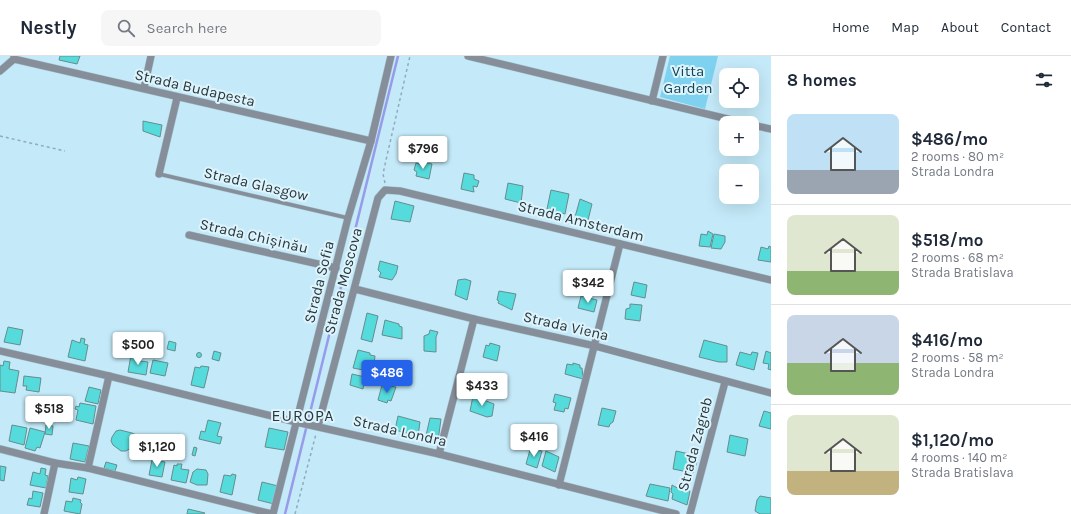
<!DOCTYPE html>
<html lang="en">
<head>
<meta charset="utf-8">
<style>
	:root { --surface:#fff; --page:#f6f6f7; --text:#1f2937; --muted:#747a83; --line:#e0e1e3; --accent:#2563eb }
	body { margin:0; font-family:Karla,sans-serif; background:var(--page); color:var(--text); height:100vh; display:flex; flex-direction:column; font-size:15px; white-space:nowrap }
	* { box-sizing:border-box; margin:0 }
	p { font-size:13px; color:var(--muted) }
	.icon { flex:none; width:22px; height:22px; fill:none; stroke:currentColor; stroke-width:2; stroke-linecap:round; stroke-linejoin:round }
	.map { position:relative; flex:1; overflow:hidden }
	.drawer { display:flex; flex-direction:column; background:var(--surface); width:300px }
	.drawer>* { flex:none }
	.buttons { position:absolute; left:719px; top:12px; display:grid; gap:8px }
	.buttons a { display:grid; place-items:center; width:40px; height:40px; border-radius:8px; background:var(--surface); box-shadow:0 4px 16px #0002; font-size:20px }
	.price { position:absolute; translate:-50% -34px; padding:0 9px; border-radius:4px; background:#fff; color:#222; font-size:13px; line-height:26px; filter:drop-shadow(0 1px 2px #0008) }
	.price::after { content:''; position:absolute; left:50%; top:24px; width:12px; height:9px; margin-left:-6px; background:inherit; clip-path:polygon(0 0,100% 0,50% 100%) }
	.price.active { background:var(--accent); color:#fff }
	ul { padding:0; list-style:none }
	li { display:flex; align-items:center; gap:12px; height:100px; padding:0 16px }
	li+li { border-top:1px solid var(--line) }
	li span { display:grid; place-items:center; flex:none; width:112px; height:80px; border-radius:8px; color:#555 }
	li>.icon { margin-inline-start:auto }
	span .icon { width:48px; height:48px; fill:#fffc; stroke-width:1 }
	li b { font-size:17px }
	h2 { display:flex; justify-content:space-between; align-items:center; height:48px; padding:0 16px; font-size:17px }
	header { display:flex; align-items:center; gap:24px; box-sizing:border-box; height:56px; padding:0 20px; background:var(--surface); border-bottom:1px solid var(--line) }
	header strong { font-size:19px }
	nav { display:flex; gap:22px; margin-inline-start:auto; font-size:14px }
	.search { width:280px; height:36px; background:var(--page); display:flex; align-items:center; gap:10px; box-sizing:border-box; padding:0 14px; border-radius:8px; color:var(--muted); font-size:15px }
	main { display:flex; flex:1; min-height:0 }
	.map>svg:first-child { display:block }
</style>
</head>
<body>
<header>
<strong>Nestly</strong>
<div class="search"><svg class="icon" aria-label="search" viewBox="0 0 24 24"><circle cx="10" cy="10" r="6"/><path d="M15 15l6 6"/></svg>Search here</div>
<nav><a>Home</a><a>Map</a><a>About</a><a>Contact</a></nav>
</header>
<main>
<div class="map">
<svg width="771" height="458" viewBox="0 0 771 458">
	<rect width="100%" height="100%" fill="#c4e9f8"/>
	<polygon fill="#7ed1ef" points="670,0 718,0 705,53 660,41"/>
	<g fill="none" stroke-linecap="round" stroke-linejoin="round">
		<polyline stroke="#979bea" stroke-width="2.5" points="285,458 398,0"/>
	</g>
	<g fill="#55dbdc" stroke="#668d8c">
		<polygon points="60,0 80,0 77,8 59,4"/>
		<polygon points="143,65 162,69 160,81 143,75"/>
		<polygon points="423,106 432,108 429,123 416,120 417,116 414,114 416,107 422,109"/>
		<polygon points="464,117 474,119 474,123 479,125 477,131 473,130 474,136 461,133"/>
		<polygon points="508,127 523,130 521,147 505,143"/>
		<polygon points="551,134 569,138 565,158 547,153"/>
		<polygon points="580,143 592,148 588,164 575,161"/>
		<polygon points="395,145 414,150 410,166 391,163"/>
		<polygon points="708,175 713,178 710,191 699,190 701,178 707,179"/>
		<polygon points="714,178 725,180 725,186 721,193 711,192"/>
		<polygon points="769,190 771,191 771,206 758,204 761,191 768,193"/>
		<polygon points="380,205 398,210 396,218 392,224 379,221 381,217 378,214"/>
		<polygon points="590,218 604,223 600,237 598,235 594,237 587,235 588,226 592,227 592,224 588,223"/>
		<polygon points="465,223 471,225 467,244 455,239 458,224"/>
		<polygon points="634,226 647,229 645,242 631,239"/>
		<polygon points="499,235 516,238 512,254 498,247 499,245 497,244"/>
		<polygon points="581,240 597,244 594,256 578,252"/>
		<polygon points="630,248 642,249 640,265 625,263 626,253 630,252"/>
		<polygon points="367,257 378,260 372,286 361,283"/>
		<polygon points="385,264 399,268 399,270 402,271 402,283 382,279"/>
		<polygon points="8,271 23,274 20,289 4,286"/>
		<polygon points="430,274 438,276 436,281 436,296 424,295 424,280 429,278"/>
		<polygon points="81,282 85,283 84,288 88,289 85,305 68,301 72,284 80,287"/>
		<polygon points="704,284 727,290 727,306 719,306 699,301"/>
		<polygon points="169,285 176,287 175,295 167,293"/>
		<polygon points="490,287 500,290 497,305 483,301 486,289 489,290"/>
		<polygon points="358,294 370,297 370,299 375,300 373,316 353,312"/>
		<polygon points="214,295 221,297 219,305 212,303"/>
		<polygon points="766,295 771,297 771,314 768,313 769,308 763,307"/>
		<polygon points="740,296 751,299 752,296 758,297 754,314 736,309"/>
		<circle cx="199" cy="299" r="2.5"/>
		<polygon points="131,299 140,301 140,305 148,306 146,319 128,316"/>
		<polygon points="153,304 168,307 165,320 150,317"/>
		<polygon points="4,305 10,306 9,313 19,315 15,337 0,335 0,309 3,310"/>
		<polygon points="573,307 580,309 580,312 582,312 583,323 565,318 567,308 573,309"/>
		<polygon points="201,310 209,311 204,332 191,329 195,311 200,312"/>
		<polygon points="352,318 365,321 363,333 350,329"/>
		<polygon points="24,320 41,322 39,336 26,334 27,330 23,330"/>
		<polygon points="382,329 396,331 391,345 388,344 387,347 378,344"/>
		<polygon points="89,331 101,334 98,348 85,345"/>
		<polygon points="555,338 571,342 568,353 565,352 564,356 554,354 556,347 553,346"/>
		<polygon points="473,340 494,348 492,360 487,361 470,355"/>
		<polygon points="80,347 96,350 93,368 76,364 78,354 75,353 76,350 79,351"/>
		<polygon points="602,352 616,355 613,366 610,368 609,371 598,369"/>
		<polygon points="764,355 771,357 771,373 759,370"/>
		<polygon points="398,360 420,366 418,380 395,374"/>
		<polygon points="430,362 441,363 438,385 425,384"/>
		<polygon points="208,364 221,367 217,380 222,381 220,388 199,383 201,375 205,376"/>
		<polygon points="12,369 27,372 24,389 9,385"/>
		<polygon points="46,369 53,370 52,379 45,378"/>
		<polygon points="30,372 45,376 40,392 37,391 35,395 25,392"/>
		<polygon points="269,372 288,376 284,394 265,391"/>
		<polygon points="120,374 132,377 136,379 138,382 137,389 134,392 131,392 126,395 121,395 113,389 111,385 112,381 116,375"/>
		<polygon points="730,379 748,383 745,400 727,396"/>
		<polygon points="73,387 89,390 85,406 70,403"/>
		<polygon points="155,388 160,389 159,394 154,393"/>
		<polygon points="176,388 183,389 182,397 175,396"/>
		<polygon points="194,391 197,392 195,400 192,399"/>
		<polygon points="530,394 542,395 537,412 526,408"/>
		<polygon points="546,395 559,401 555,416 542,410"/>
		<polygon points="676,395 694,399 693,404 697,406 693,417 673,413"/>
		<polygon points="152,404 165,406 162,421 149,419"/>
		<polygon points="106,406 117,409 115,415 104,412"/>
		<polygon points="177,408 182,408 181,413 189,414 186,427 171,424 174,409 177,410"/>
		<polygon points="0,410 6,411 4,425 0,424"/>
		<polygon points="41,412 46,413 45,419 48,420 46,432 30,429 33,416 40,418"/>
		<polygon points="197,413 206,414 208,418 207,429 197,429 190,426 193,416"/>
		<polygon points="232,418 236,419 232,439 220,436 224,419 231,420"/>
		<polygon points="78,421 86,423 83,438 69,436 71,422 77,424"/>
		<polygon points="262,426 278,430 274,448 258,444"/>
		<polygon points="650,428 670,432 668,445 646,440"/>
		<polygon points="672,429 681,434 690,435 687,449 672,443 673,438 671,436"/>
		<polygon points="33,435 43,437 40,451 27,449 29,442 32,443"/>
		<polygon points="760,440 771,442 771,458 760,458 755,455 757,444"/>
		<polygon points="73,442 81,444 80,446 82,448 80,458 64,455 66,445 72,446"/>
		<polygon points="188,453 205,457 204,458 187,458"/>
	</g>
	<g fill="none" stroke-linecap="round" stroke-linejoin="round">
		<g stroke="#a5c5d2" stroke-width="4.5">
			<polyline id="service" points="159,118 348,162"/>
		</g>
		<g stroke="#a5c5d2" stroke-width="8">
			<g id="minor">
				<polyline points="468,0 744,67"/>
				<polyline points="14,3 371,85"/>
				<polyline points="0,15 14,3 14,0"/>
				<polyline points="144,32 151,0"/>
				<polyline points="652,45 663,0"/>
				<polyline points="752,69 771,73"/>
				<polyline points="159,118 177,42"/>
				<polyline points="189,179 336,212"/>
				<polyline points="355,233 474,263 595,290 771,337"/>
				<polyline points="0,295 109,320 296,366 439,398 676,458"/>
				<polyline points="318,370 378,142 385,134 400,135 771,224"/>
				<polyline points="0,393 55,407 88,412 272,458"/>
				<polyline points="439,398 474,263"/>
				<polyline points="88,412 109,320"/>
				<polyline points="559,429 620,188"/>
				<polyline points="44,458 55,407"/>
				<polyline points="273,458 348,162 371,85 391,0"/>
				<polyline points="690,458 725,326"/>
			</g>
		</g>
		<g stroke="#8facb8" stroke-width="1.5" stroke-dasharray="3 3" stroke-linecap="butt">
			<polyline points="0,80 65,95"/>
			<polyline points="385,127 383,118 386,104 410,0"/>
			<polyline points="295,458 316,378"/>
		</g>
		<use href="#service" stroke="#858e99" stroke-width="3.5"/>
		<use href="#minor" stroke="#858e99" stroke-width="7"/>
	</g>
	<g text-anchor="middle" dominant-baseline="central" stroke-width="4" stroke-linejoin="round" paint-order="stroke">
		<g font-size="15" fill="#134454" stroke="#def4fd">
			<text x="688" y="15">Vitta<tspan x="688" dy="17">Garden</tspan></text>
		</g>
		<g font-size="15" fill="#28373c" stroke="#def4fd">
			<text transform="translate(195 32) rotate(13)">Strada Budapesta</text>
			<text transform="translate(256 128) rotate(13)">Strada Glasgow</text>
			<text transform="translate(581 165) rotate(14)">Strada Amsterdam</text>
			<text transform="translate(254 180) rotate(13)">Strada Chișinău</text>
			<text transform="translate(343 225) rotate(-75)">Strada Moscova</text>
			<text transform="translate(319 226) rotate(-76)">Strada Sofia</text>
			<text transform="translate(566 270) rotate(13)">Strada Viena</text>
			<text transform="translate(400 375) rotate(13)">Strada Londra</text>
			<text transform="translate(695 388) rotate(-75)">Strada Zagreb</text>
		</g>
		<g font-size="16" letter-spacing="1" fill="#28373c" stroke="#def4fd">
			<text x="303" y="359">EUROPA</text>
		</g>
	</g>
</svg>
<div class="buttons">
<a><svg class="icon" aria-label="locate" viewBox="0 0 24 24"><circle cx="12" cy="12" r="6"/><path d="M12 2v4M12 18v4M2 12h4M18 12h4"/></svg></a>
<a>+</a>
<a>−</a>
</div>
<b class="price" style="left:423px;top:114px">$796</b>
<b class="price" style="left:588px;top:248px">$342</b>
<b class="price" style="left:138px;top:310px">$500</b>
<b class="price active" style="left:387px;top:338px">$486</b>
<b class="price" style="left:482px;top:351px">$433</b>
<b class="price" style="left:49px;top:374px">$518</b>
<b class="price" style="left:534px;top:402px">$416</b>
<b class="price" style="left:157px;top:412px">$1,120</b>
</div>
<section class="drawer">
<h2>8 homes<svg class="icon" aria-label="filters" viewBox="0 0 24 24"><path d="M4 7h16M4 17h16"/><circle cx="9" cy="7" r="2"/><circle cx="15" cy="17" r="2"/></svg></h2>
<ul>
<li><span style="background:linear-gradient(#bfe0f5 70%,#9aa5b1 0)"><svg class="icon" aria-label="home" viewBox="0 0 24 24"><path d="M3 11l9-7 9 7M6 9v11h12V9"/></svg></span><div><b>$486/mo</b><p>2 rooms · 80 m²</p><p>Strada Londra</p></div></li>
<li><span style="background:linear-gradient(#dfe7d0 70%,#8fb573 0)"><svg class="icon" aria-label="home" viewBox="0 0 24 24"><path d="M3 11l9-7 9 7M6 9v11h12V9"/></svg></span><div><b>$518/mo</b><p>2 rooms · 68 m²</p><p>Strada Bratislava</p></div></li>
<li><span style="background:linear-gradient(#c9d6e8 60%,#8fb573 0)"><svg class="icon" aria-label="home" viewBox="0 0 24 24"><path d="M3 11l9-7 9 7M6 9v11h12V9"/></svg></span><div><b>$416/mo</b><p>2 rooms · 58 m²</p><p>Strada Londra</p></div></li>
<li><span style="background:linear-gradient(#dfe7d0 70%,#c2b280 0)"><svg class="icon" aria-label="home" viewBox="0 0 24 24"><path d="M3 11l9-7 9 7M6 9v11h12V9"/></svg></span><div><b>$1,120/mo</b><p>4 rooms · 140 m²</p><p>Strada Bratislava</p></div></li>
</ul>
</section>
</main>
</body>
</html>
